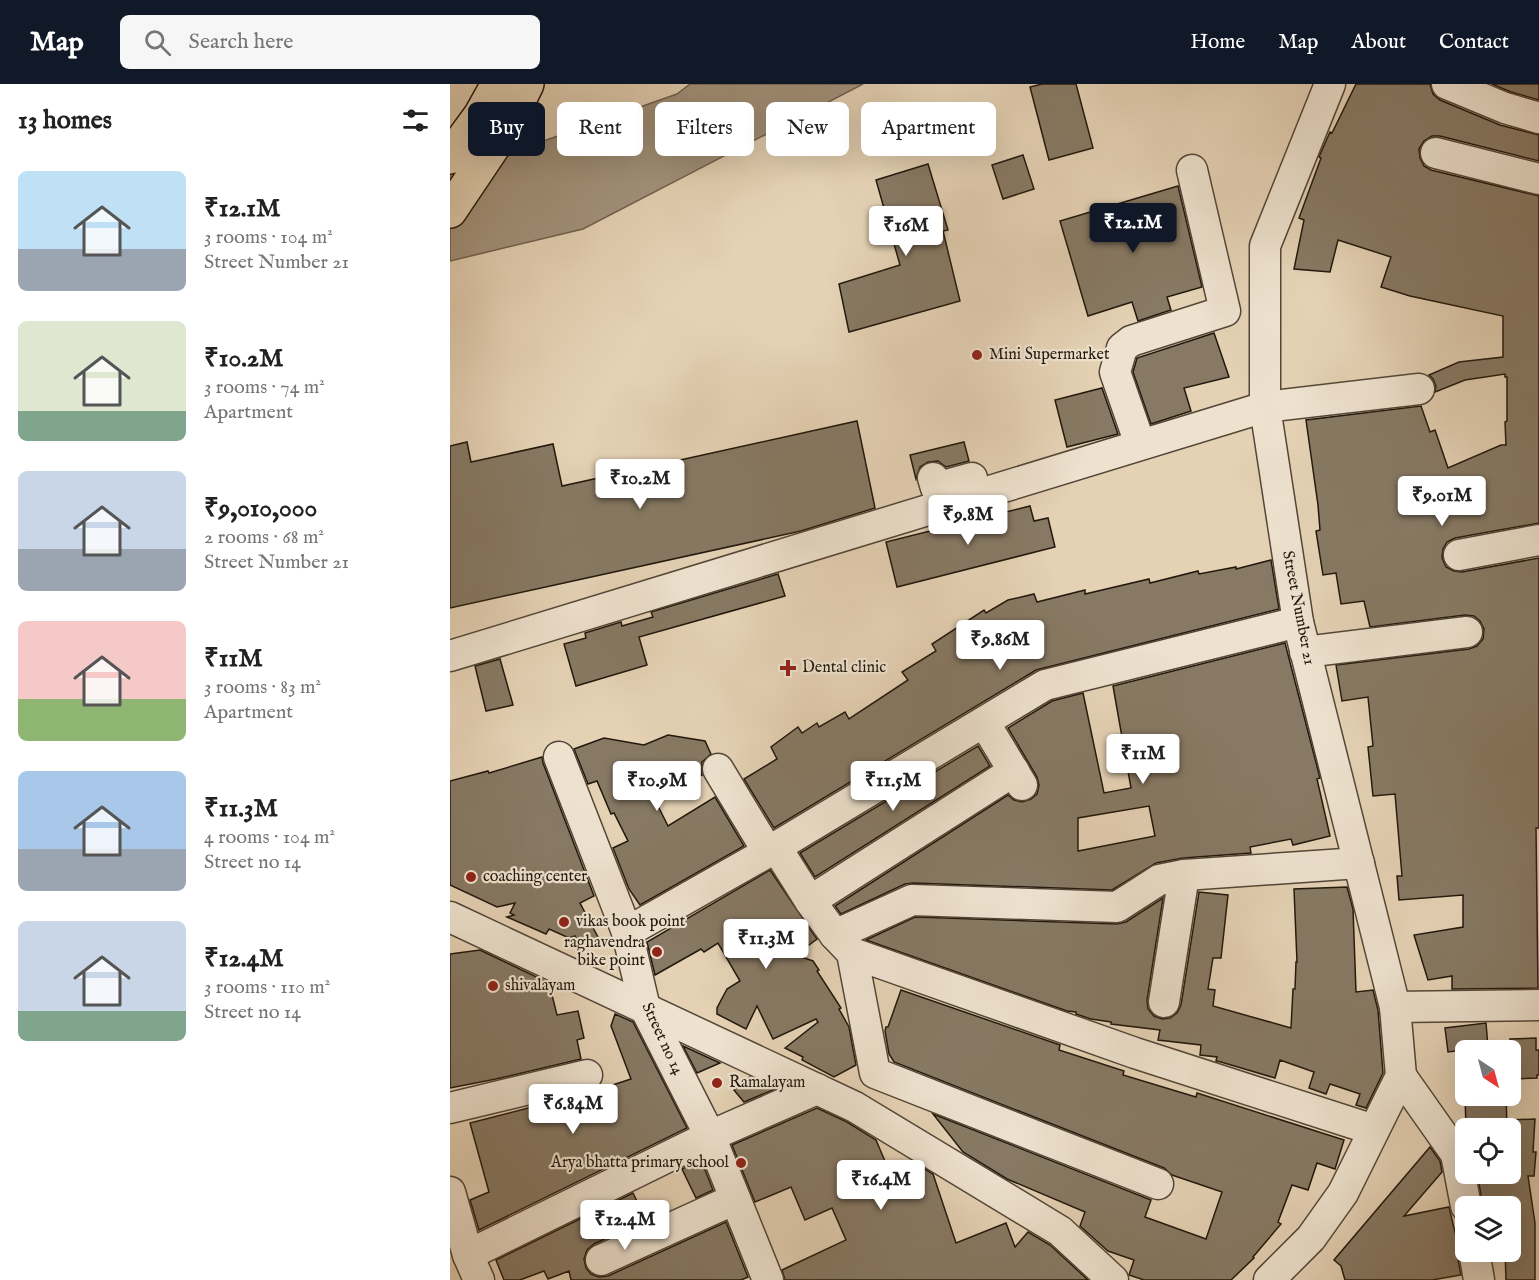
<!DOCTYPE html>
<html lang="en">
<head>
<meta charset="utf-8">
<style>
	:root { --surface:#fff; --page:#f6f6f6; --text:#222; --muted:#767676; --accent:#111827 }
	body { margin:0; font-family:"IM FELL English",serif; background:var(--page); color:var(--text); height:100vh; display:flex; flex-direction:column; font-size:22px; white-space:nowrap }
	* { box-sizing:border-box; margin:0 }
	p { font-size:20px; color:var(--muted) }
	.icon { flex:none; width:33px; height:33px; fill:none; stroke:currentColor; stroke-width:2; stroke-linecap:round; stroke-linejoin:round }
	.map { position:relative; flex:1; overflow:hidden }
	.details { display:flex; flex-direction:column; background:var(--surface); width:450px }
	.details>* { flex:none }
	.top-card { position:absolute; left:18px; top:18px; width:570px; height:54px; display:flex; gap:12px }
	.needle { width:39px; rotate:144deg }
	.controls { position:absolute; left:1005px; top:956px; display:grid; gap:12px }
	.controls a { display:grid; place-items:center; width:66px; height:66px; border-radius:9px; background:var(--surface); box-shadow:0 6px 24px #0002; font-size:30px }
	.price { position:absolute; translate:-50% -51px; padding:0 14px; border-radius:6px; background:#fff; color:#222; font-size:20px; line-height:39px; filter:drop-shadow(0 2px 3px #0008) }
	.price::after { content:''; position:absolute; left:50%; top:36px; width:18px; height:14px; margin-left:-9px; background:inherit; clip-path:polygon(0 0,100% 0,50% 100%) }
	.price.active { background:var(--accent); color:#fff }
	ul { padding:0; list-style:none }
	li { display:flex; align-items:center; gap:18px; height:150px; padding:0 18px }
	li span { display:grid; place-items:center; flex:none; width:168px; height:120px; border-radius:9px; color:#555 }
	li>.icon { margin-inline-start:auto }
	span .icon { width:72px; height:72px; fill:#fffc; stroke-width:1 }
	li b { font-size:26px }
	h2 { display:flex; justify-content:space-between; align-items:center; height:72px; padding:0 18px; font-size:26px }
	.tag { padding:0 21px; border-radius:9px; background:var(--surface); box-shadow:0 6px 24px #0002; font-size:21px; line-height:54px }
	.tag.active { background:var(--accent); color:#fff }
	header { display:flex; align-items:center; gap:36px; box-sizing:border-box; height:84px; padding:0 30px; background:var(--accent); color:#fff }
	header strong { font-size:28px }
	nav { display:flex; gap:33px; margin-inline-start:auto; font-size:21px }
	.search { width:420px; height:54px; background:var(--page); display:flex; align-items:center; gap:15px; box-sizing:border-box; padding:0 21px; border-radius:9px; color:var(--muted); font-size:22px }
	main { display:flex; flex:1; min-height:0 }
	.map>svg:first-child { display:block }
</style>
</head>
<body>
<header>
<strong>Map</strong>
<div class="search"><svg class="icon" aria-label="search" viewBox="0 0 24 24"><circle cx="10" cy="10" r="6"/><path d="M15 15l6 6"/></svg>Search here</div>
<nav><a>Home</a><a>Map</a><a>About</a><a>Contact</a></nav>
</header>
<main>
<section class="details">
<h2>13 homes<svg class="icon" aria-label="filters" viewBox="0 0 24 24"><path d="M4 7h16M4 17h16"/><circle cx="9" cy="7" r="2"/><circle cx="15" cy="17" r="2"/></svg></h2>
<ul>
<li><span style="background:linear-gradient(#bfe0f5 65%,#9aa5b1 0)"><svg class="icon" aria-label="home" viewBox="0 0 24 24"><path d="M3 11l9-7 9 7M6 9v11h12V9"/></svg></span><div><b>₹12.1M</b><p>3 rooms · 104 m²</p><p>Street Number 21</p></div></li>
<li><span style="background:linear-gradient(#dfe7d0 75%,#7fa58c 0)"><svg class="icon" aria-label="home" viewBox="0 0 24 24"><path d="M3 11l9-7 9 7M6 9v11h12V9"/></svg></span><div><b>₹10.2M</b><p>3 rooms · 74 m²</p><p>Apartment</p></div></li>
<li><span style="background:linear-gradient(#c9d6e8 65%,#9aa5b1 0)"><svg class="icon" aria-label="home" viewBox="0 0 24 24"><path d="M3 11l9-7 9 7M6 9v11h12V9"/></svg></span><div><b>₹9,010,000</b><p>2 rooms · 68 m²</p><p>Street Number 21</p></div></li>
<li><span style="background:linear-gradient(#f6c9c9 65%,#8fb573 0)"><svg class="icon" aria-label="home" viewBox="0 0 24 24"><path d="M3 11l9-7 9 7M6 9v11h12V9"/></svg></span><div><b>₹11M</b><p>3 rooms · 83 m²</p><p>Apartment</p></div></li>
<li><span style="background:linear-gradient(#a9c7e8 65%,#9aa5b1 0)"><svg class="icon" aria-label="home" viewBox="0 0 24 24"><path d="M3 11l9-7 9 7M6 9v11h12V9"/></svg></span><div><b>₹11.3M</b><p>4 rooms · 104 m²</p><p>Street no 14</p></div></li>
<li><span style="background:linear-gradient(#c9d6e8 75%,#7fa58c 0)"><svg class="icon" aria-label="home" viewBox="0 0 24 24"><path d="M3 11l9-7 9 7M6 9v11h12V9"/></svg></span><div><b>₹12.4M</b><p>3 rooms · 110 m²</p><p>Street no 14</p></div></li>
</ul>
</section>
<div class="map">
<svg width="1089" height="1196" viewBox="0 0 1089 1196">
	<rect width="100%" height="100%" fill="#e5d2b5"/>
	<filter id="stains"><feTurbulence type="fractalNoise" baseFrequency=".00333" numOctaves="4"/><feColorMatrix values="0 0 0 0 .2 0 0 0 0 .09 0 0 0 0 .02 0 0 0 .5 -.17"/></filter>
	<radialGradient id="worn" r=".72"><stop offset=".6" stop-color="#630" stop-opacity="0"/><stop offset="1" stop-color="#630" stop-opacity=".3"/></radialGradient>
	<polygon fill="#a3937c" stroke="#6f6250" stroke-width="1.5" points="240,0 413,0 133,145 0,177 0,90 227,10"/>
	<g fill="#877964" stroke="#22180d" stroke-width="1.5" fill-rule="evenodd">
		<polygon points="592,0 626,0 643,64 599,76 580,3"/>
		<polygon points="906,0 980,0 983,10 990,16 1050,41 1089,51 1089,77 990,52 982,52 974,57 969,65 970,74 974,82 981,86 1089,112 1089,439 1005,454 997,458 993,465 992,474 996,483 1004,487 1012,488 1089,474 1089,744 1086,744 1088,904 1002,905 1002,892 978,896 964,851 1013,843 1013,811 949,816 947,792 952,792 945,710 923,712 918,663 923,662 918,613 892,617 886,581 1019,565 1027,562 1033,555 1034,545 1030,537 1024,532 1015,531 920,543 914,517 891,520 886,489 873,491 866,447 870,446 868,421 856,336 971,322 980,348 985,346 998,384 1051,361 1056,361 1055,338 1057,337 1057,293 1055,293 1055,290 1015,296 985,308 986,302 983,295 979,291 1009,278 1053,273 1053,232 960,212 931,203 941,173 888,156 880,188 844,185 854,136 849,134 871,74 869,73 880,48 882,49"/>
		<polygon points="1042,0 1089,0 1089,16 1061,8"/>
		<polygon points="573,71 584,105 553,115 542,81"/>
		<polygon points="478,80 498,146 493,147 510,217 399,248 389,200 450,181 426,96"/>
		<polygon points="728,102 752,203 717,213 721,226 688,237 682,218 638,232 610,137"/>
		<polygon points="764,249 779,293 734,304 741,327 701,340 683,288 687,274"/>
		<polygon points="652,304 668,350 617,363 605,316"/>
		<polygon points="407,337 425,424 351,447 0,524 0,362 17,358 21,378 103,360 112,402"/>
		<polygon points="514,358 519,377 496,383 488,377 478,378 470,383 466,395 460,371"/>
		<polygon points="580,422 584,437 598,434 605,463 447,503 436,458"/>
		<polygon points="821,476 829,525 586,586 324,744 294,695 327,675 321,663 348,643 352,649 367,639 369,643 395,628 399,635 458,596 452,588 486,567 482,560 534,526 536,529 558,516 584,510 587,518 635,506 635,510 699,495 700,499 748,487 749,490 786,483 786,485"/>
		<polygon points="328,490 335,512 189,553 197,581 126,602 114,560 136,554 135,549 171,538 172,542 203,533 201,528"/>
		<path d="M 835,559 L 870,694 L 867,695 L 880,752 L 843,761 L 841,755 L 800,763 L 801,769 L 733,774 L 706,779 L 662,806 L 463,799 L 455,800 L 391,830 L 385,822 L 558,711 L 564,716 L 572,718 L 581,715 L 587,710 L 589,701 L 587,693 L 558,644 L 602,617 L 633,609 L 654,709 L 681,704 L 663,602 ZM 699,722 L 705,752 L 628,767 L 628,734 Z"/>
		<polygon points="50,575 63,621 36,627 25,582"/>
		<polygon points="218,651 255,657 261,670 252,678 252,691 239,697 235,685 205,698 210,709 203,712 218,742 265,713 294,762 190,821 179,805 163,764 178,757 164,729 161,730 147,697 138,700 124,665 154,654 194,661"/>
		<polygon points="528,662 540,682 365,793 350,769"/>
		<polygon points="92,673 93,679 144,812 130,819 149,855 140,862 128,858 125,852 119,854 99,845 96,850 57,833 64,831 60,829 65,819 47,823 0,801 0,697 38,687 39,689"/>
		<polygon points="320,786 367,855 359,861 343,858 340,869 363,877 369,886 367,887 391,924 389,925 399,943 406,981 384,993 352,976 353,973 335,964 368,938 366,935 323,955 307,922 296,945 267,930 267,924 277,905 290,897 268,859 254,868 251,865 205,891 197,858"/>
		<polygon points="897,803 903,825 906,908 923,906 928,926 933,989 916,1024 906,1021 910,1010 880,1000 876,1010 859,1004 864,988 830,976 825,994 771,978 766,977 767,973 750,971 751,961 708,956 710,946 661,940 661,938 641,935 626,930 626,928 617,927 416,856 465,833 667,840 676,838 713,814 697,916 698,925 704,932 712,935 720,934 727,929 731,921 749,808 778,811 771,874 763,874 758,905 765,906 763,922 841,944 843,905 845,905 846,878 847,878 844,805"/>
		<polygon points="30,866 99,899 107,931 128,927 134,954 127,956 131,975 46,995 0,1004 0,870"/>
		<polygon points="451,906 610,961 609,966 674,987 673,991 746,1013 747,1009 894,1056 885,1085 867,1079 858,1106 842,1101 828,1138 831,1140 803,1173 804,1174 781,1196 694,1196 679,1191 684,1176 658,1167 630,1142 635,1128 557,1095 513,1068 483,1030 701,1116 695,1133 756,1155 772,1108 722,1091 714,1084 444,978 439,970 435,947 436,943 438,943"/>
		<polygon points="165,930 183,938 237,1044 29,1146 20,1116 39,1108 20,1039 141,1008 181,995 161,942"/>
		<polygon points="1036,939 1038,963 998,968 995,944"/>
		<polygon points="1086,954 1086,966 1089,966 1089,991 1087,991 1087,994 1060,995 1060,955"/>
		<polygon points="233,962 270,979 247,989"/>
		<polygon points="300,993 325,1005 294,1018 284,1006"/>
		<polygon points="1015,1011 1056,1011 1057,1044 1016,1044"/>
		<polygon points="367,1024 397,1038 426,1056 443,1096 475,1085 483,1090 506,1159 556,1139 565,1163 578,1148 600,1161 638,1196 335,1196 332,1186 396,1156 382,1124 355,1136 341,1103 305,1118 282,1061"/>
		<polygon points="1085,1035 1083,1068 1086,1068 1084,1092 1078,1092 1085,1139 1085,1196 1056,1196 1055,1167 1060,1167 1060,1122 1033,1122 1027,1089 1060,1089 1060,1036"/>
		<polygon points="980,1063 990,1077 992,1088 954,1132 999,1123 1008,1161 1007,1170 1011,1191 982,1196 895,1196 891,1182 884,1176"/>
		<polygon points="251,1076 263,1106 246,1114 232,1085"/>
		<polygon points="183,1109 196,1136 144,1160 137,1166 134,1175 136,1184 141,1190 149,1193 158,1192 276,1138 298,1193 291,1196 121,1196 119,1187 98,1195 94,1187 70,1196 54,1196 46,1176"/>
	</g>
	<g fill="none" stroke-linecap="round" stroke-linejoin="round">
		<g stroke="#534637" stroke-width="33">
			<g id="minor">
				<polyline points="997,0 1055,24 1089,34"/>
				<polyline points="986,69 1089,95"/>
				<polyline points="690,360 665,288 672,264 681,257 775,227 742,86"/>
				<polyline points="483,394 486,404 522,394"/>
				<polyline points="1009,471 1089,456"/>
				<polyline points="855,568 1017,548"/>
				<polyline points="0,572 815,323 969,305"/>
				<polyline points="534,638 572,701"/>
				<polyline points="109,673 177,848 195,924 260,1052 318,1196"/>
				<polyline points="268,685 318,768"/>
				<polyline points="326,763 360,817 385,851 402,869 425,989 708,1100"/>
				<polyline points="360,817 564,687"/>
				<polyline points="0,833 405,1023 610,1147 663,1196"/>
				<polyline points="177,848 318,768 595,601 848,538"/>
				<polyline points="385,851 462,816 667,823 709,796 734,791 909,779"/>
				<polyline points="402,869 685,969 924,1046"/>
				<polyline points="714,918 734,791"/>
				<polyline points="945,923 1089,921"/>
				<polyline points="951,992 1006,1070 1016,1122"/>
				<polyline points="0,1024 137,991"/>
				<polyline points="0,1108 18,1171 29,1196"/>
				<polyline points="1024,1167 1029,1196"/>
				<polyline points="18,1171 260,1052 367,1005"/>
				<polyline points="151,1176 285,1115"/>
				<polyline points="819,1196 861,1154 893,1109 951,992 945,923 848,538 815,323 815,162 880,0"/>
			</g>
		</g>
		<g stroke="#22180d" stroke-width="36">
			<g id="major">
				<polyline points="0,73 30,32 48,0"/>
				<polyline points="0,127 55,45 77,0"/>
			</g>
		</g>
		<use href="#minor" stroke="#eee2cf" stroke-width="30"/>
		<use href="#major" stroke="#e5d2b5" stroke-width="33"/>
	</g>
	<g fill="#8f2418" stroke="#eee2cf" stroke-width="2">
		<circle cx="527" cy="271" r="6"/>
		<path d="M335 575h6v6h6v6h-6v6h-6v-6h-6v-6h6z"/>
		<circle cx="21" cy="793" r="6"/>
		<circle cx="114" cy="838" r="6"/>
		<circle cx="207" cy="868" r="6"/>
		<circle cx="43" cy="902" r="6"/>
		<circle cx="267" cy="999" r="6"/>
		<circle cx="291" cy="1079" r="6"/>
	</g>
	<g text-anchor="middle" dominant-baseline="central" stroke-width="4.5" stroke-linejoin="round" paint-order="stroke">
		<g font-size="16" fill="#22180d" stroke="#eee2cf" text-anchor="start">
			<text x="539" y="271">Mini Supermarket</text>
			<text x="352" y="584">Dental clinic</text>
			<text x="33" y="793">coaching center</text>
			<text x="126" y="838">vikas book point</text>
			<text x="195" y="859" text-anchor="end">raghavendra<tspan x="195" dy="18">bike point</tspan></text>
			<text x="55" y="902">shivalayam</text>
			<text x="279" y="999">Ramalayam</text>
			<text x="279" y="1079" text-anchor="end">Arya bhatta primary school</text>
		</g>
		<g font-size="16" fill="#22180d" stroke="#eee2cf">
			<text transform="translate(848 524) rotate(79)">Street Number 21</text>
			<text transform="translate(212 955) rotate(65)">Street no 14</text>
		</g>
	</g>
	<rect width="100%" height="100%" filter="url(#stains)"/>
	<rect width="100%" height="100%" fill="url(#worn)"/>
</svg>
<div class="controls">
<a><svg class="needle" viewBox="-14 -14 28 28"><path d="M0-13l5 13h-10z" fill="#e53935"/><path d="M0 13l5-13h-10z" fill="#767676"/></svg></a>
<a><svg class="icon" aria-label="locate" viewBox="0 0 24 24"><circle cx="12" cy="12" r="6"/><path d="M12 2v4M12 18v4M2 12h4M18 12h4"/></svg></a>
<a><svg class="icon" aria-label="layers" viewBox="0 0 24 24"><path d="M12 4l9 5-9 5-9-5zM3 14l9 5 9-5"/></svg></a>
</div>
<b class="price active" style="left:683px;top:170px">₹12.1M</b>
<b class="price" style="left:456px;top:173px">₹16M</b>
<b class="price" style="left:190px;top:426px">₹10.2M</b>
<b class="price" style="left:992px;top:443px">₹9.01M</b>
<b class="price" style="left:518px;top:462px">₹9.8M</b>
<b class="price" style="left:550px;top:587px">₹9.86M</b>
<b class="price" style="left:693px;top:701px">₹11M</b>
<b class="price" style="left:207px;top:728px">₹10.9M</b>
<b class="price" style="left:443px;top:728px">₹11.5M</b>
<b class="price" style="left:316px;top:886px">₹11.3M</b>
<b class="price" style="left:123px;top:1051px">₹6.84M</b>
<b class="price" style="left:431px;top:1127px">₹16.4M</b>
<b class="price" style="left:175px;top:1167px">₹12.4M</b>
<div class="top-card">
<a class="tag active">Buy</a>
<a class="tag">Rent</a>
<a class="tag">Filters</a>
<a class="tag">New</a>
<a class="tag">Apartment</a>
</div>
</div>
</main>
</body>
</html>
